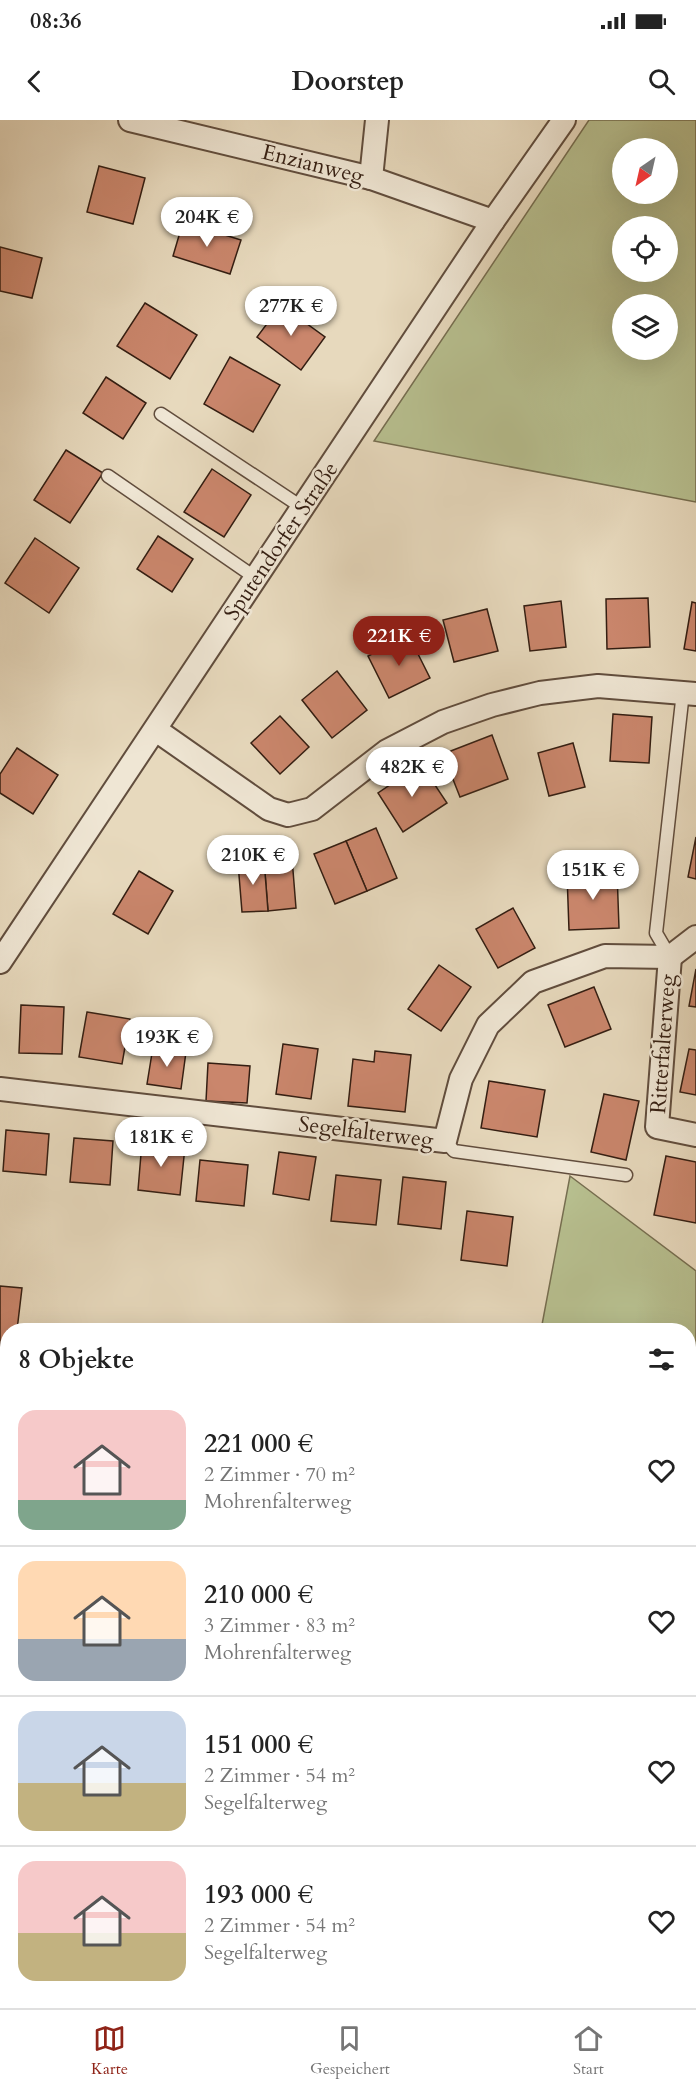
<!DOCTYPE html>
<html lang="de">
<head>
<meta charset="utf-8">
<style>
	:root { --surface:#fff; --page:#f2f2f2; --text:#222; --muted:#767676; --line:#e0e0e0; --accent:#8f2418 }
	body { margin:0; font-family:Cardo,serif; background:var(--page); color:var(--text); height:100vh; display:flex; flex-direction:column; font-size:22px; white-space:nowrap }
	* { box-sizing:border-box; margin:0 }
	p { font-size:20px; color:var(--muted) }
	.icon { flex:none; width:33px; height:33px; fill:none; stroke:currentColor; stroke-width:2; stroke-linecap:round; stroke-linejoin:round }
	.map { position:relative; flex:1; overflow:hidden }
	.drawer { position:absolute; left:0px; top:1203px; width:696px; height:686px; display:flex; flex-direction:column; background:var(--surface); border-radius:24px 24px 0 0; box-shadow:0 6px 24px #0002 }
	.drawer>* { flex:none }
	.needle { width:39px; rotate:214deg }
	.buttons { position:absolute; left:612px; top:18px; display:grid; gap:12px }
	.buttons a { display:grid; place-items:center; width:66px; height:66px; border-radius:50%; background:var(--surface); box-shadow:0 6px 24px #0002; font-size:30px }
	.price { position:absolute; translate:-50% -51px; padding:0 14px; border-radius:21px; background:#fff; color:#222; font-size:20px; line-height:39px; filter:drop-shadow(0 2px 3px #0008) }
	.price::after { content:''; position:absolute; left:50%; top:36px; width:18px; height:14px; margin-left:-9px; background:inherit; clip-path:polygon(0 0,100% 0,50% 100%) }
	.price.selected { background:var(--accent); color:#fff }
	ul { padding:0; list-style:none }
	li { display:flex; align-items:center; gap:18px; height:150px; padding:0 18px }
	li+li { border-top:2px solid var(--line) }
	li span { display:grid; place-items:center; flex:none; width:168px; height:120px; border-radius:18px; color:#555 }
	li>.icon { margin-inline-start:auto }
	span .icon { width:72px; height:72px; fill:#fffc; stroke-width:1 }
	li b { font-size:26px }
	h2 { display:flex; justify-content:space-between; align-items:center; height:72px; padding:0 18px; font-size:26px }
	.status { display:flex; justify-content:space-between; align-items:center; height:42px; padding:0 30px; background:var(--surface); direction:ltr }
	.status svg { height:16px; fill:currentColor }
	header { display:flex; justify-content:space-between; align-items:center; height:78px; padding:0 18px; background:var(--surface); font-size:27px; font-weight:700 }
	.tab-bar { display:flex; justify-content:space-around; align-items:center; height:84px; border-top:2px solid var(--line); background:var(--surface); font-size:16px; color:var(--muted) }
	.tab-bar a { display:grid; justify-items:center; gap:3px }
	.tab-bar .selected { color:var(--accent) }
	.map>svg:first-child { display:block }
</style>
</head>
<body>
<div class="status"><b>08:36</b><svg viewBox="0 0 49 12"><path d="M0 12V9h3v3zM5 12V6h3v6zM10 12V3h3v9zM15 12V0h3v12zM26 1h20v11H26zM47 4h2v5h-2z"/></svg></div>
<header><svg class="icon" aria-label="back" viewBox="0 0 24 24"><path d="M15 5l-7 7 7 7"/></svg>Doorstep<svg class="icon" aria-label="search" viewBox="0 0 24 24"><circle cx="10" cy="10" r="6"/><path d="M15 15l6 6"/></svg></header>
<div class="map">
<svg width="696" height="1888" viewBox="0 0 696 1888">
	<rect width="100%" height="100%" fill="#e7d9bd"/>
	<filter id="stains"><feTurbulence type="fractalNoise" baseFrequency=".00333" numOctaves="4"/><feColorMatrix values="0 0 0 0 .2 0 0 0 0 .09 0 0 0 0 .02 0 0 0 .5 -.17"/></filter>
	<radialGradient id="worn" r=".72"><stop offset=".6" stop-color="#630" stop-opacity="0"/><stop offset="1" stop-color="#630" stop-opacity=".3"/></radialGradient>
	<g fill="#b7bf8f" stroke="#766e50" stroke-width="1.5" fill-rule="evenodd">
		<path d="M 589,0 L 696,0 L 696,382 L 374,321 ZM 668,28 L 668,74 L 622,74 L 622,28 ZM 668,106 L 668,152 L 622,152 L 622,106 ZM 622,184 L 668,184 L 668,230 L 622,230 Z"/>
		<polygon points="570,1056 696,1151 696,1370 688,1369 688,1210 541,1210"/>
		<polygon points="0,1848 7,1851 8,1881 100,1881 146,1888 0,1888"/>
		<polygon points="361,1881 487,1881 485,1888 359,1888"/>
	</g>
	<g fill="#ca866c" stroke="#341e12" stroke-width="1.5">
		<polygon points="99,46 145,58 133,104 87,92"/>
		<polygon points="183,102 241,120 230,154 173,136"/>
		<polygon points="0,127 42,138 32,178 0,171"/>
		<polygon points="145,183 197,215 170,259 117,226"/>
		<polygon points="281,185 325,217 301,250 257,217"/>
		<polygon points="230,237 280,265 253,312 204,284"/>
		<polygon points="106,257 146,283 123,319 83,293"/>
		<polygon points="66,330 103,353 70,403 34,380"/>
		<polygon points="212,349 251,375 224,417 184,392"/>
		<polygon points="158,416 193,439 172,472 137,449"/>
		<polygon points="35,418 79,448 49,493 5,463"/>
		<polygon points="648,478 650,527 607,529 606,479"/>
		<polygon points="561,481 566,527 530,531 524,486"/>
		<polygon points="692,482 696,483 696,531 684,529"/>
		<polygon points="487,489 498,531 454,542 443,500"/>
		<polygon points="409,516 430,558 389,578 368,536"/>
		<polygon points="337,551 367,590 332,618 302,580"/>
		<polygon points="613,594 652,597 649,643 610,641"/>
		<polygon points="280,596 309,627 280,654 251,623"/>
		<polygon points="492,615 508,659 460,677 443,634"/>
		<polygon points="573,623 585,667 549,676 538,633"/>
		<polygon points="17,628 58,655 33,694 0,673 0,654"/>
		<polygon points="421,644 447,683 403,712 378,673"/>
		<polygon points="376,708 397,758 367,771 346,721"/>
		<polygon points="696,717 696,759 688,757"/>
		<polygon points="346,721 367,771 335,784 314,734"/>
		<polygon points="292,738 296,788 268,791 264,740"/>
		<polygon points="264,740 268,791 242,792 238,743"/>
		<polygon points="139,751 173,771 148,814 113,794"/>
		<polygon points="617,751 619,808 569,810 567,754"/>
		<polygon points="513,788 535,828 498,848 476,809"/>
		<polygon points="439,845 471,867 441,911 408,889"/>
		<polygon points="696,849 696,887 689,886"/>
		<polygon points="594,867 611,909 565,927 548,885"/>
		<polygon points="21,885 64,887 62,934 19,933"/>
		<polygon points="87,892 130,899 122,944 79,937"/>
		<polygon points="283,924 318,929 311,979 276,974"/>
		<polygon points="153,927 186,932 181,969 147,964"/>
		<polygon points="689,929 696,930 696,975 680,972"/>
		<polygon points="375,931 411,935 405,992 348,986 353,939 374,942"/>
		<polygon points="208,943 250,946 247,983 206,981"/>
		<polygon points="489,961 545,970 537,1017 481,1008"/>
		<polygon points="604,974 639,981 626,1040 591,1032"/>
		<polygon points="6,1010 49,1014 46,1055 3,1051"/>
		<polygon points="74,1018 113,1021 110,1065 70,1062"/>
		<polygon points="142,1022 185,1027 180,1075 138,1070"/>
		<polygon points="279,1032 316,1037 309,1080 273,1074"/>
		<polygon points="666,1036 696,1042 696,1103 654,1095"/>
		<polygon points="200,1040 248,1045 244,1086 196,1081"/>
		<polygon points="336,1055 381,1060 376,1105 331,1101"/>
		<polygon points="403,1057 446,1062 441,1109 398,1104"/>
		<polygon points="467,1091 513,1097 507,1146 461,1140"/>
		<polygon points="0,1166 22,1168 17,1210 8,1210 8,1235 0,1234"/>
		<polygon points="0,1371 8,1372 8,1428 0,1427"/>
		<rect x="688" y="1374" width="8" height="26"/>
		<polygon points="692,1512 696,1513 696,1559 688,1557 688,1527"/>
		<polygon points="688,1583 696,1586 696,1638 688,1635"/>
		<polygon points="688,1696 696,1698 696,1748 688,1746"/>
		<polygon points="254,1881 288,1881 309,1883 309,1888 253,1888"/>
	</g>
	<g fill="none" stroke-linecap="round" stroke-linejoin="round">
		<g stroke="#614d3d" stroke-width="15">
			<g id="lane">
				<polyline points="161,294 303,388"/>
				<polyline points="108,356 256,458"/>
				<polyline points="670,837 656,813 683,572"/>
				<polyline points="445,1021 454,1031 626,1055"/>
			</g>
		</g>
		<g stroke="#614d3d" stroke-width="26">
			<g id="street">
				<polyline points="130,0 371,58 493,101"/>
				<polyline points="371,58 377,0"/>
				<polyline points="156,610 269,689 288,695 312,689 387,631 443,602 492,585 540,573 598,566 696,574"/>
				<polyline points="670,837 657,1007 696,1015"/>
				<polyline points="0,842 493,101 564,0"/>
				<polyline points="0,969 445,1021 461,959 488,905 533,862 605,836 670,837 696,817"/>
				<polyline points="0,1287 8,1288"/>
				<polyline points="0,1437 8,1438"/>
				<polyline points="0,1555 8,1555"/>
				<polyline points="688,1656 696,1658"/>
				<polyline points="0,1799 8,1789"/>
				<polyline points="0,1848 8,1851"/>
				<polyline points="100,1881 146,1888"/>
				<polyline points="577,1881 608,1888"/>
				<polyline points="231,1888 232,1881"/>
			</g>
		</g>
		<use href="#lane" stroke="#efe6d4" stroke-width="12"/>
		<use href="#street" stroke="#efe6d4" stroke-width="22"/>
	</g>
	<g text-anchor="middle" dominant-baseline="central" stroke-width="5" stroke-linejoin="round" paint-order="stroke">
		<g font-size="22" fill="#341e12" stroke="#efe6d4">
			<text transform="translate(313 44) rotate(14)">Enzianweg</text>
			<text transform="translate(281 421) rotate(-56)">Sputendorfer Straße</text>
			<text transform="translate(663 924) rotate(-86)">Ritterfalterweg</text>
			<text transform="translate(366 1012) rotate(7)">Segelfalterweg</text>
		</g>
	</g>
	<rect width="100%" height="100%" filter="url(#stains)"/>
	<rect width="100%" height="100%" fill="url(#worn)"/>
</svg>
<div class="buttons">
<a><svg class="needle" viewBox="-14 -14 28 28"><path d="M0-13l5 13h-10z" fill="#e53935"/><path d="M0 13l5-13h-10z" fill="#767676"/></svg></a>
<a><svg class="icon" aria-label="locate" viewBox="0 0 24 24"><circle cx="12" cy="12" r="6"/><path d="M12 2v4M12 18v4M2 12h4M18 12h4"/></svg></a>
<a><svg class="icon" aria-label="layers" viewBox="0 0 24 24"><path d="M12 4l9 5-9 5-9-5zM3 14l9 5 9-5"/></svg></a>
</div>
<b class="price" style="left:207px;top:128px">204K €</b>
<b class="price" style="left:291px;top:217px">277K €</b>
<b class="price selected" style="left:399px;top:547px">221K €</b>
<b class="price" style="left:412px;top:678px">482K €</b>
<b class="price" style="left:253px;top:766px">210K €</b>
<b class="price" style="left:593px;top:781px">151K €</b>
<b class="price" style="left:167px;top:948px">193K €</b>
<b class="price" style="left:161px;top:1048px">181K €</b>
<section class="drawer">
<h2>8 Objekte<svg class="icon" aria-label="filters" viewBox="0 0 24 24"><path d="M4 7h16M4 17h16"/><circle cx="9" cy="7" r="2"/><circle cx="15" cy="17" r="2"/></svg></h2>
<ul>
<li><span style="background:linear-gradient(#f6c9c9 75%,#7fa58c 0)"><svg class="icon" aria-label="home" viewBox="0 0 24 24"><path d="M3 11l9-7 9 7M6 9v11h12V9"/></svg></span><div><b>221 000 €</b><p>2 Zimmer · 70 m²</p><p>Mohrenfalterweg</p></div><svg class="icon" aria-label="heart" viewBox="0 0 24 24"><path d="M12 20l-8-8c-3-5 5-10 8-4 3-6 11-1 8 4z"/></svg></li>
<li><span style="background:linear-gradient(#ffd9b3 65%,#9aa5b1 0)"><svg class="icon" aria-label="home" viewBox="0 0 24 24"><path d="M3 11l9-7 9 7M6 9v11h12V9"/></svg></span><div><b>210 000 €</b><p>3 Zimmer · 83 m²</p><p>Mohrenfalterweg</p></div><svg class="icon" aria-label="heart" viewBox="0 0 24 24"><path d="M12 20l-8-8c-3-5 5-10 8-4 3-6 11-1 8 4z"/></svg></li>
<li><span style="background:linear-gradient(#c9d6e8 60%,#c2b280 0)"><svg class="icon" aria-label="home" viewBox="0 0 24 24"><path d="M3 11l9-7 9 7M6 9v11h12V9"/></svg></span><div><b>151 000 €</b><p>2 Zimmer · 54 m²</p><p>Segelfalterweg</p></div><svg class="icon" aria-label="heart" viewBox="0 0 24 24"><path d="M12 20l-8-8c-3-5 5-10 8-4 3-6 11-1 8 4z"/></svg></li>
<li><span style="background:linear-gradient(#f6c9c9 60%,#c2b280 0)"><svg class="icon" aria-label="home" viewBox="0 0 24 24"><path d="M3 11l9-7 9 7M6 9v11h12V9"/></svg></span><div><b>193 000 €</b><p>2 Zimmer · 54 m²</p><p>Segelfalterweg</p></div><svg class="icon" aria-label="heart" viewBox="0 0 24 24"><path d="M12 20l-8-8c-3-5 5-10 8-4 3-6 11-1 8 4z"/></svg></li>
</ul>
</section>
</div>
<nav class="tab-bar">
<a class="selected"><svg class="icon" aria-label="map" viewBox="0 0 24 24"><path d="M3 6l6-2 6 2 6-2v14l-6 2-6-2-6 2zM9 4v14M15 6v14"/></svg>Karte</a>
<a><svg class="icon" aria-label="saved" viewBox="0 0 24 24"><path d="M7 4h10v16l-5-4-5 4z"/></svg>Gespeichert</a>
<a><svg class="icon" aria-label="home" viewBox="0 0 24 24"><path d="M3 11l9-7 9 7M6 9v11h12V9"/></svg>Start</a>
</nav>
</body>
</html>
